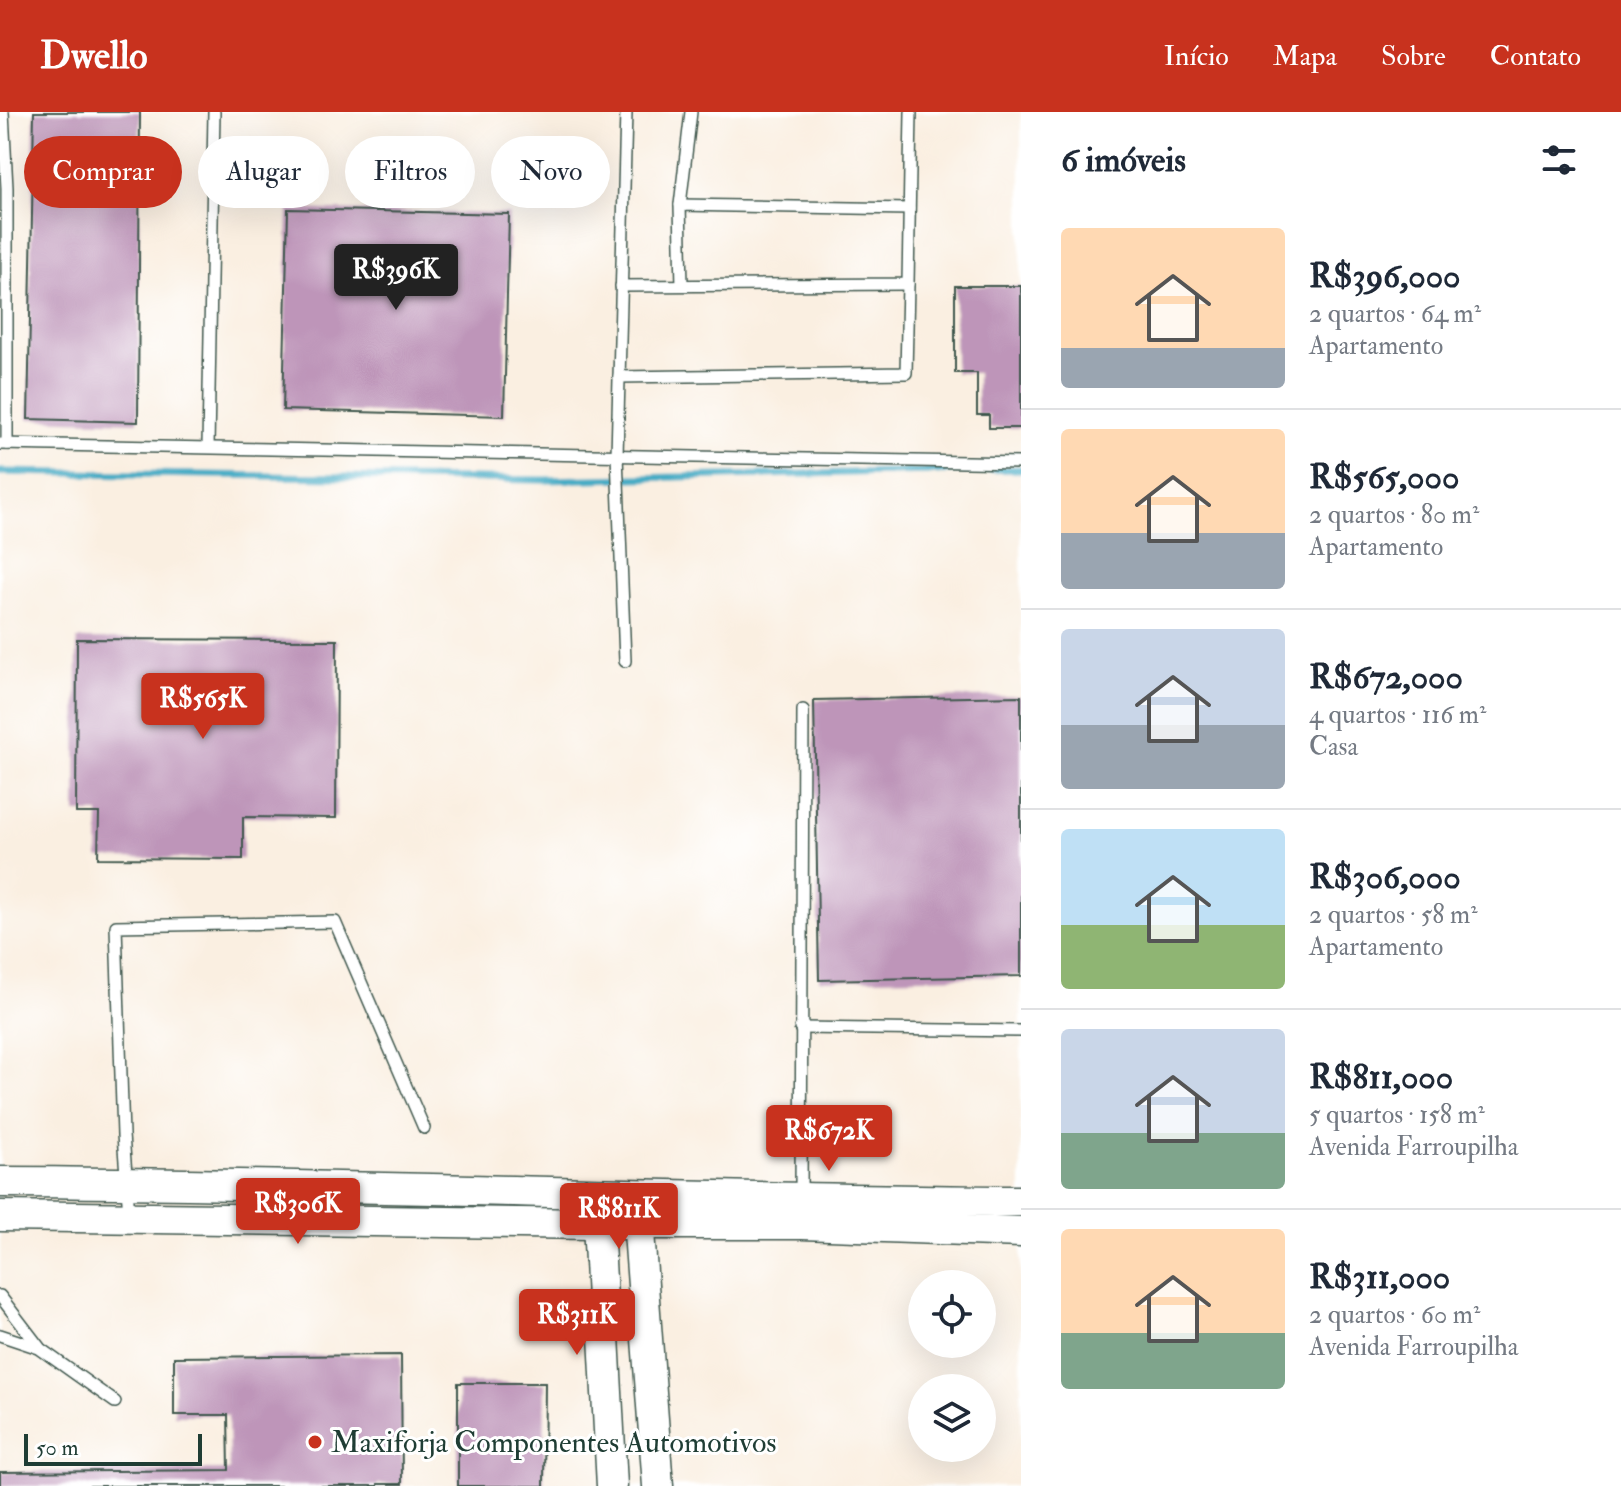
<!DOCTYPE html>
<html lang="pt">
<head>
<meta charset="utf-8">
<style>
	:root { --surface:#fff; --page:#f2f2f3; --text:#1f2937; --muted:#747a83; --line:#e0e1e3; --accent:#c8321e }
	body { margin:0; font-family:"IM FELL Double Pica",serif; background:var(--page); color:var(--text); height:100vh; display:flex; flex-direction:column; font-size:30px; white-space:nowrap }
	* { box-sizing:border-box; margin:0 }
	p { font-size:26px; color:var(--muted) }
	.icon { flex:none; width:44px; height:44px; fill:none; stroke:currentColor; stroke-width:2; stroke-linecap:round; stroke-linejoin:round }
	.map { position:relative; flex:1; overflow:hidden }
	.details { display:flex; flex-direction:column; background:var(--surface); width:600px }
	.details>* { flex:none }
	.top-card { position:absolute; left:24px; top:24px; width:760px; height:72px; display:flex; gap:16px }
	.buttons { position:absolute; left:908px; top:1158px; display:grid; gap:16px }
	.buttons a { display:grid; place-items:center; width:88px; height:88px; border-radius:50%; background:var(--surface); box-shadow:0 8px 32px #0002; font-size:40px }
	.scale { position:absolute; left:24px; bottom:20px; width:178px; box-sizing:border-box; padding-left:8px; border:4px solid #1f3d34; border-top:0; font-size:22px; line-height:28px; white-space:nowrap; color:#1f3d34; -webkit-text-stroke:6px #fff; paint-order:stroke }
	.price { position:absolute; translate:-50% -68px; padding:0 18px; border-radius:8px; background:var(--accent); color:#fff; font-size:26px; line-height:52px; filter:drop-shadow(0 2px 4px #0008) }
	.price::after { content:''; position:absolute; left:50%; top:48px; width:24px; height:18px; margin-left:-12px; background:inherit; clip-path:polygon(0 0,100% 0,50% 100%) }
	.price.selected { background:#222; color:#fff }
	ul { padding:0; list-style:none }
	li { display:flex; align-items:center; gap:24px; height:200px; padding:0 40px }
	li+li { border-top:2px solid var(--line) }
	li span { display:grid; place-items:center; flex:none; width:224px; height:160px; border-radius:8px; color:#555 }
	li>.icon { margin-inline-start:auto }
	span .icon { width:96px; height:96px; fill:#fffc; stroke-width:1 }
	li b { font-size:34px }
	h2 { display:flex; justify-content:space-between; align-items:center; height:96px; padding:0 40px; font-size:34px }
	.tag { padding:0 28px; border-radius:36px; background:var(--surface); box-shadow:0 8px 32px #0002; font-size:28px; line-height:72px }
	.tag.selected { background:var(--accent); color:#fff }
	header { display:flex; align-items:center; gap:48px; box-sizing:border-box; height:112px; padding:0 40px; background:var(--accent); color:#fff }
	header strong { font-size:38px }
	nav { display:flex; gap:44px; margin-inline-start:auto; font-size:28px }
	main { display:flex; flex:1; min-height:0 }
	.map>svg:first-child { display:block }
</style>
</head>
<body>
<header>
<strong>Dwello</strong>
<nav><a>Início</a><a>Mapa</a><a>Sobre</a><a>Contato</a></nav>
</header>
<main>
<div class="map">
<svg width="1021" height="1374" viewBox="0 0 1021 1374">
	<rect width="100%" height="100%" fill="#fff"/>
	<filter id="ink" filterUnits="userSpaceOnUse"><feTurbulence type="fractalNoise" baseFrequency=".0125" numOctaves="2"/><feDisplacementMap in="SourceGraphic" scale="16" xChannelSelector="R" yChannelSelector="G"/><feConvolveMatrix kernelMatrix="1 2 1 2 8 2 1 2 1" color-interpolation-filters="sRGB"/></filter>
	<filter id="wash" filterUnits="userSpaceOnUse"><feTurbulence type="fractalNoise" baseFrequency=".006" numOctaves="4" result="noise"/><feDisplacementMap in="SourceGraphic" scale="32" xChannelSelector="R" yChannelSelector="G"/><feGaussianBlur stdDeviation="1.8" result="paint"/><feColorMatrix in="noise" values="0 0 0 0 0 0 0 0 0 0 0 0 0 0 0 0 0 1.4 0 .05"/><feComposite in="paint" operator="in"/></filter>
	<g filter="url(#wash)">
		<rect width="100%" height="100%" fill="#faefe1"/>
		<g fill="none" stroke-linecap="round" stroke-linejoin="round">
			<polyline stroke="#46acc5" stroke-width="7" points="0,360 545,368 1021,357"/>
		</g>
		<g id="blocks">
			<g fill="#be95b9">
				<polygon points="34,0 140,0 138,310 28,307"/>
				<polygon points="288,97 509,102 504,304 283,298"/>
				<polygon points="955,174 1021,174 1021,316 989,316 989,303 977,303 977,261 955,261"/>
				<polygon points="77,527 337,528 336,706 243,705 243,747 98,746 99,701 76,701"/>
				<polygon points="1021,584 1021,864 819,868 814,588"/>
				<polygon points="401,1243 402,1372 378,1372 378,1374 0,1374 0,1360 229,1358 228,1303 174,1303 174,1245"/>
				<polygon points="458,1271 545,1271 544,1374 458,1374"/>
			</g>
		</g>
	</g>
	<g filter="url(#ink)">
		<use href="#blocks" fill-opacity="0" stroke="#40584e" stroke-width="2"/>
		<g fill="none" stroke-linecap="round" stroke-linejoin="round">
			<g stroke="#40584e" stroke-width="14">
				<g id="service">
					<polyline points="3,0 7,76 7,332"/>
					<polyline points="680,93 691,0"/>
					<polyline points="682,173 680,93 909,97"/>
					<polyline points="621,174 908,172 911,0"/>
					<polyline points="619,265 906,261 908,172"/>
					<polyline points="0,332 1021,351"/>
					<polyline points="208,335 214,0"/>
					<polyline points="625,549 617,343 626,0"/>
					<polyline points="800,916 1021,919"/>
					<polyline points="801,1085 803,598"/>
					<polyline points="129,1102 123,1023 116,814 335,810 424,1016"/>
					<polyline points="0,1184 39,1235"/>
					<polyline points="0,1223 39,1236 115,1290"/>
				</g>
			</g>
			<g stroke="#40584e" stroke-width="33">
				<g id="secondary">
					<path d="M 0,1070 C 340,1071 681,1087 1021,1089"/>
					<polyline points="597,1093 612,1374"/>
					<polyline points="637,1093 658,1374"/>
					<polyline points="0,1104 597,1112 802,1112 1021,1120"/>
				</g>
			</g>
			<use href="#service" stroke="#fff" stroke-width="11"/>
			<use href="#secondary" stroke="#fff" stroke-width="30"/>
		</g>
	</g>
	<circle fill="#c8321e" stroke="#fff" stroke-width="3" cx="315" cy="1330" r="8"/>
	<g text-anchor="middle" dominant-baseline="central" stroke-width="6" stroke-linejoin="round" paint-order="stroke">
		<g font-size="30" fill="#1f3d34" stroke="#fff" text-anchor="start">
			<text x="331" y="1330">Maxiforja Componentes Automotivos</text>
		</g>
	</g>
</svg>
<div class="buttons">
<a><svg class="icon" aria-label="locate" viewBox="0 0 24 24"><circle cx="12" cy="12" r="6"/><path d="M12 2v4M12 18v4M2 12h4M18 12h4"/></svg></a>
<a><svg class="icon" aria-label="layers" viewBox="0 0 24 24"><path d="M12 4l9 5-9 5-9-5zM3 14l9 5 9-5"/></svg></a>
</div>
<div class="scale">50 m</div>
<b class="price selected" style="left:396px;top:200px">R$396K</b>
<b class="price" style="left:203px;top:629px">R$565K</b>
<b class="price" style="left:829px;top:1061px">R$672K</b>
<b class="price" style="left:298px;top:1134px">R$306K</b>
<b class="price" style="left:619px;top:1139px">R$811K</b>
<b class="price" style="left:577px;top:1245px">R$311K</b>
<div class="top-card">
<a class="tag selected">Comprar</a>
<a class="tag">Alugar</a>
<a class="tag">Filtros</a>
<a class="tag">Novo</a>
</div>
</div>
<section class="details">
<h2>6 imóveis<svg class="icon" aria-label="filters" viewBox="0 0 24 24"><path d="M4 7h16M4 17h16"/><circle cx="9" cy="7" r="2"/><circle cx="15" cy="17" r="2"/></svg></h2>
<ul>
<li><span style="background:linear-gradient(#ffd9b3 75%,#9aa5b1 0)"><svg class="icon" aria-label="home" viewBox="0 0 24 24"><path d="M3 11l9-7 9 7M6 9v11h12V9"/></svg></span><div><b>R$396,000</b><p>2 quartos · 64 m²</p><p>Apartamento</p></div></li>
<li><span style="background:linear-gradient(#ffd9b3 65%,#9aa5b1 0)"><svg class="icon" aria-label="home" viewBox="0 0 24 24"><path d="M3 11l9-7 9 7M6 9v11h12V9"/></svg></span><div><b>R$565,000</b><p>2 quartos · 80 m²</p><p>Apartamento</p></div></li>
<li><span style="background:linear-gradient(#c9d6e8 60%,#9aa5b1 0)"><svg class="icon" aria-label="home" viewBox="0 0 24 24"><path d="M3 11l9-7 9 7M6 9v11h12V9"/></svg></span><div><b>R$672,000</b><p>4 quartos · 116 m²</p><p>Casa</p></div></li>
<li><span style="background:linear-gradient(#bfe0f5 60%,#8fb573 0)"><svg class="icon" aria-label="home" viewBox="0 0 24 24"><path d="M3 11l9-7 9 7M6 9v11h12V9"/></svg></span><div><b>R$306,000</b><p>2 quartos · 58 m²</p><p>Apartamento</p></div></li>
<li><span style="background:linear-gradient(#c9d6e8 65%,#7fa58c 0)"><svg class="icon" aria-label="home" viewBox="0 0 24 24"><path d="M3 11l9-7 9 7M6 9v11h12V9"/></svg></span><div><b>R$811,000</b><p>5 quartos · 158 m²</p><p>Avenida Farroupilha</p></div></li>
<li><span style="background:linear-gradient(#ffd9b3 65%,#7fa58c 0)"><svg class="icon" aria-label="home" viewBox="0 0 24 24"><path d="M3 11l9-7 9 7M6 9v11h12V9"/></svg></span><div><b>R$311,000</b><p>2 quartos · 60 m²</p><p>Avenida Farroupilha</p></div></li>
</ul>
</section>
</main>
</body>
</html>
